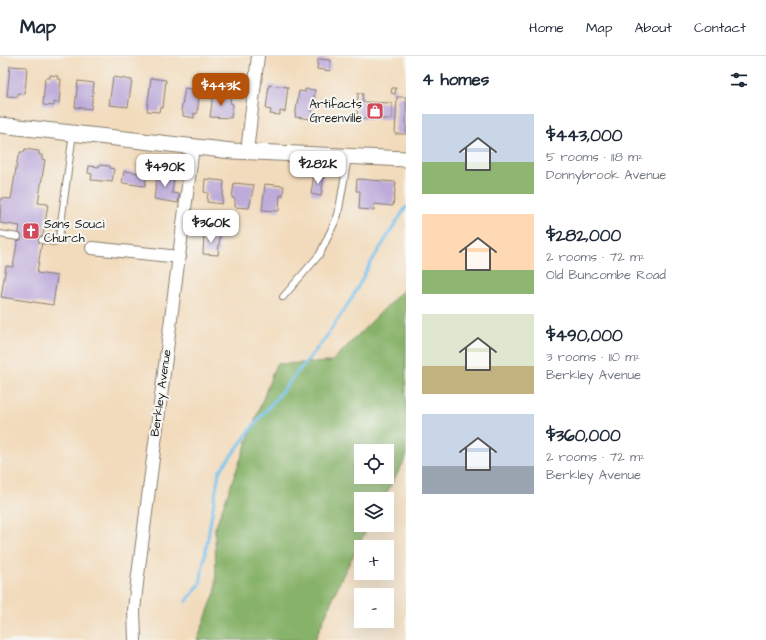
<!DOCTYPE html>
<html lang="en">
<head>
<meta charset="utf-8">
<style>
	:root { --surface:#fff; --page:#f6f6f7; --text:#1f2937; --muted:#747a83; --line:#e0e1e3; --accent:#b45309 }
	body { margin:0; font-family:"Architects Daughter",sans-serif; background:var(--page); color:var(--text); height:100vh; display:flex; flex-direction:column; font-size:15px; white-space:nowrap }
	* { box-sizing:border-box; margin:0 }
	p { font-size:13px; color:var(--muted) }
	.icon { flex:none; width:22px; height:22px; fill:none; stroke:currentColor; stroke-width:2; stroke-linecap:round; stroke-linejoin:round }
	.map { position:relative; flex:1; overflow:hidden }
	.sheet { display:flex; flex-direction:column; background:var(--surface); width:360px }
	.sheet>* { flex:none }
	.controls { position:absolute; left:354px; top:388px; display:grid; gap:8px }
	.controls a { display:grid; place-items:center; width:40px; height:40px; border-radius:0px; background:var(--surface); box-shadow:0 4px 16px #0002; font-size:20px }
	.price { position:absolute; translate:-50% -34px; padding:0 9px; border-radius:8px; background:#fff; color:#222; font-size:13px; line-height:26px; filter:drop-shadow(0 1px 2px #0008) }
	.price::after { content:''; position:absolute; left:50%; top:24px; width:12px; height:9px; margin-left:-6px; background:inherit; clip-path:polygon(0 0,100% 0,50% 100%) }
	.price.current { background:var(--accent); color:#fff }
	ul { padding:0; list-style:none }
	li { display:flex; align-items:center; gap:12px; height:100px; padding:0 16px }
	li span { display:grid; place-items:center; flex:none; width:112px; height:80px; border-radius:0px; color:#555 }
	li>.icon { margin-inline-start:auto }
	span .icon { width:48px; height:48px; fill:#fffc; stroke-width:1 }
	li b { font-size:17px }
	h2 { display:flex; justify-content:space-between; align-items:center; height:48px; padding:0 16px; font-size:17px }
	header { display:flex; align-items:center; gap:24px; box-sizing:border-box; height:56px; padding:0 20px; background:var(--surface); border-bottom:1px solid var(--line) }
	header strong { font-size:19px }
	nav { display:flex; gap:22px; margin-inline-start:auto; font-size:14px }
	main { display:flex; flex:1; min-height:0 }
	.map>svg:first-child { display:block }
</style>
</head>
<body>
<header>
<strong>Map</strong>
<nav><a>Home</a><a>Map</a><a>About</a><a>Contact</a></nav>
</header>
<main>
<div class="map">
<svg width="406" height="584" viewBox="0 0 406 584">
	<rect width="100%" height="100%" fill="#f6f6f2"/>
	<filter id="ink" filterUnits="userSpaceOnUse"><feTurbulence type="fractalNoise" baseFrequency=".025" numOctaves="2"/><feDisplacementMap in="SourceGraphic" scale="8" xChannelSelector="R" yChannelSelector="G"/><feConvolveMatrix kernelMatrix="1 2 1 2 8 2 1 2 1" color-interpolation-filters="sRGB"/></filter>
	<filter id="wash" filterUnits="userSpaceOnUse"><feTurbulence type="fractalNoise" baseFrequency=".012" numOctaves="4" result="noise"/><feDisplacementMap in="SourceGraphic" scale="16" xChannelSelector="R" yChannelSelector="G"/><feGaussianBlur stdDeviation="0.9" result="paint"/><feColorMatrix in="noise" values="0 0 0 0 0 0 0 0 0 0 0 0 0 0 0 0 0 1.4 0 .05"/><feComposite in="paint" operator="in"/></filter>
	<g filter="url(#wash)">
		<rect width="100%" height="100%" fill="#f2dbbc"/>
		<path fill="#87b269" stroke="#526742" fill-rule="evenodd" d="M 406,231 L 406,402 L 383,443 L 361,443 L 361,469 L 369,469 L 341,523 L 315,584 L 197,584 L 216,534 L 215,472 L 276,308 L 331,306 ZM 361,395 L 387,395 L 387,421 L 361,421 Z"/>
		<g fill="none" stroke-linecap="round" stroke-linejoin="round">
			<polyline stroke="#74c1ee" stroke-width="3" points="186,546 200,528 219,416 255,368 324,284 352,242 370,208 406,151"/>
		</g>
		<g id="blocks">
			<g fill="#bdabda">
				<polygon points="318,3 331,4 330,15 317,13"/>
				<polygon points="10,10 27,11 25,38 18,37 18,41 7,40"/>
				<polygon points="50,19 58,20 57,23 61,23 59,47 54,46 54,50 43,49 45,22 50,22"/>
				<polygon points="113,21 132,24 128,51 109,49"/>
				<polygon points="151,22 166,24 163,52 160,51 159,56 147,55"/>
				<polygon points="78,25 94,27 91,53 75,51"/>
				<polygon points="269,29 288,31 285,56 280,55 280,59 270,58 271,54 266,53"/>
				<polygon points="185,32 200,35 197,58 194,57 194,62 183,60 183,56 181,55"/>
				<polygon points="392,32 396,32 395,38 391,37"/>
				<polygon points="305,33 315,34 311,63 295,61 299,35 305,36"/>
				<polygon points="358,37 363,37 362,46 392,47 392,63 357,63"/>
				<polygon points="213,38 231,40 230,47 233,48 231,62 210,61"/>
				<polygon points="397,41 406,41 406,78 395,78"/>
				<polygon points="25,93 39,95 39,99 42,99 42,103 45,104 38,147 48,148 37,217 57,220 53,249 1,241 6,210 13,211 20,170 0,167 1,142 11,143 18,100 20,100 20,96 24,96"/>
				<polygon points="99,109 110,110 110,112 114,113 112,126 91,124 92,118 88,117 89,110 99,111"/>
				<polygon points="158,114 172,116 171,120 174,120 172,137 179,138 178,147 154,143"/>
				<polygon points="124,115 147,118 145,130 122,127"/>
				<polygon points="314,118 324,119 321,140 311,138"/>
				<polygon points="205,123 224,125 222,148 207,146 208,137 204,136"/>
				<polygon points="357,123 396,126 393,150 374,148 374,154 359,153 360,135 356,135"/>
				<polygon points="234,127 254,129 249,152 235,151 235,143 232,142"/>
				<polygon points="265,128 284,130 283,140 280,139 279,155 262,154"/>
				<polygon points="204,178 220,179 218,199 203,198"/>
			</g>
		</g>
	</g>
	<g filter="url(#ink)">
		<use href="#blocks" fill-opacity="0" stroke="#877c6c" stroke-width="1"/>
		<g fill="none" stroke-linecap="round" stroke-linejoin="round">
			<g stroke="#877c6c" stroke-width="8">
				<g id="service">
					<polyline points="0,178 18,181"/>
					<polyline points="42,184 54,186 59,182 73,77"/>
					<polyline points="283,241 320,198 338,159 348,101"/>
				</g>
			</g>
			<g stroke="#877c6c" stroke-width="14">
				<g id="minor">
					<polyline points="247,96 258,0"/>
					<polyline points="92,192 180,201"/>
					<polyline points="135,584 134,554 137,527 193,91"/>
				</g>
			</g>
			<g stroke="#877c6c" stroke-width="17">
				<polyline id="tertiary" points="0,69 232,95 406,103"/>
			</g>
			<use href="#service" stroke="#fff" stroke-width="6"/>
			<use href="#minor" stroke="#fff" stroke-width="12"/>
			<use href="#tertiary" stroke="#fff" stroke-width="15"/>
		</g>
	</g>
	<defs>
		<g id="shop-square" transform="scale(0.9)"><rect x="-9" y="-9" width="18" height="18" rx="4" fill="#d1495b" stroke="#f6f6f2"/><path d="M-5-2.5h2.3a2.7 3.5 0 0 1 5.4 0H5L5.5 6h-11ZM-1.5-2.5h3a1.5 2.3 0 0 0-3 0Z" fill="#fff"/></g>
		<g id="church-square" transform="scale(0.9)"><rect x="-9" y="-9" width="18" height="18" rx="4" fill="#d1495b" stroke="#f6f6f2"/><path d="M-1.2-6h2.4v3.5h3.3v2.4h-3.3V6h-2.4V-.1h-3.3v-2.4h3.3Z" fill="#fff"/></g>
	</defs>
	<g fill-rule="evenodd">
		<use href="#shop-square" x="375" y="55"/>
		<use href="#church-square" x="31" y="175"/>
	</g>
	<g text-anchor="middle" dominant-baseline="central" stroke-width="4" stroke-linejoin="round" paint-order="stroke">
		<g font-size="12" fill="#1c1c1c" stroke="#f6f6f2" text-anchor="end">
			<text x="362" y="48">Artifacts<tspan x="362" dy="14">Greenville</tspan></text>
			<text x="44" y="168" text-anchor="start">Sans Souci<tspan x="44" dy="14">Church</tspan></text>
		</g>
		<g font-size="12" fill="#1c1c1c" stroke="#f6f6f2">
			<text transform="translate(161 337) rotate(-82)">Berkley Avenue</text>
		</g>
	</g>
</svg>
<div class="controls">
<a><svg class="icon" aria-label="locate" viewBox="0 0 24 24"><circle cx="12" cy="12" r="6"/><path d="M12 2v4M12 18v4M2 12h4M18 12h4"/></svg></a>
<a><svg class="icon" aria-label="layers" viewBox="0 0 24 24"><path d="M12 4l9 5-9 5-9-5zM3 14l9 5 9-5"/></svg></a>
<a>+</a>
<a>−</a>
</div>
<b class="price current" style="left:221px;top:51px">$443K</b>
<b class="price" style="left:318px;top:129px">$282K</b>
<b class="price" style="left:165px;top:132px">$490K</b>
<b class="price" style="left:211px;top:188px">$360K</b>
</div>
<section class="sheet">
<h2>4 homes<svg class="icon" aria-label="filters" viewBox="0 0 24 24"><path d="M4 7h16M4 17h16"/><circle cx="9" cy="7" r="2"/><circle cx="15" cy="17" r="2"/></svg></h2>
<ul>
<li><span style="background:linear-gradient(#c9d6e8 60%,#8fb573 0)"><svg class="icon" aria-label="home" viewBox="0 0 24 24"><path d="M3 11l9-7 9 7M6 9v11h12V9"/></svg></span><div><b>$443,000</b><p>5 rooms · 118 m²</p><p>Donnybrook Avenue</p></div></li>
<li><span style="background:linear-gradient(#ffd9b3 70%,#8fb573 0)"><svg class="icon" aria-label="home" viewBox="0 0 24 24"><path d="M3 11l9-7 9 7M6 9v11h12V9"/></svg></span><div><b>$282,000</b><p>2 rooms · 72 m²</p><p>Old Buncombe Road</p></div></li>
<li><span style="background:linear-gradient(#dfe7d0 65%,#c2b280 0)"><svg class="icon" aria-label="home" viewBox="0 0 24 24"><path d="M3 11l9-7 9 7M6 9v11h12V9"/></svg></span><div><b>$490,000</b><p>3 rooms · 110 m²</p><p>Berkley Avenue</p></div></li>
<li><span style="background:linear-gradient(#c9d6e8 65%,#9aa5b1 0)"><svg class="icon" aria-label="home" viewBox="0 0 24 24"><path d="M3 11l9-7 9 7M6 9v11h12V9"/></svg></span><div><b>$360,000</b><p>2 rooms · 72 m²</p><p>Berkley Avenue</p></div></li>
</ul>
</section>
</main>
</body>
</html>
